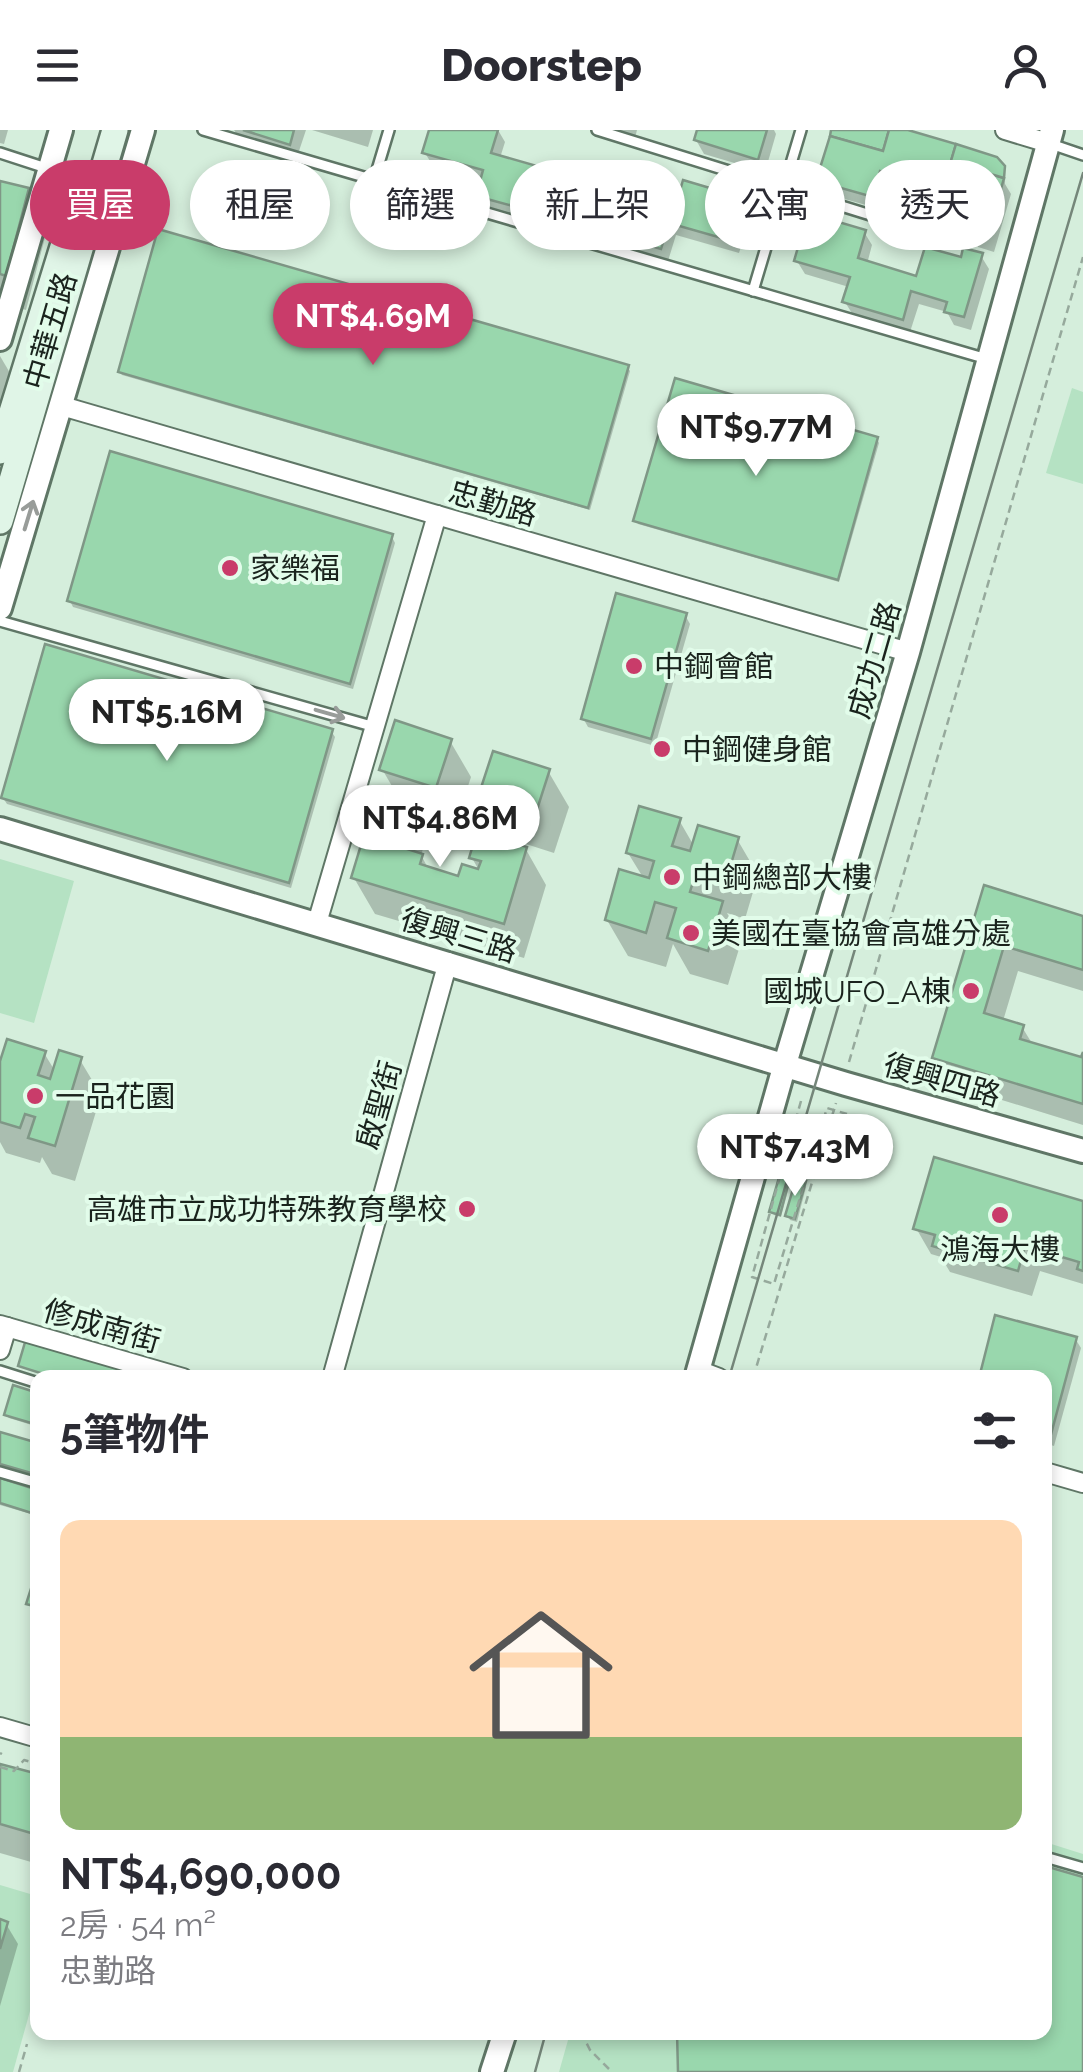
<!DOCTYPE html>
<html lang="zh-TW">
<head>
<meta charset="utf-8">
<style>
	:root { --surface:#fff; --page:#f2f2f3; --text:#2b2b33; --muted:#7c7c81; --accent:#c93c6a }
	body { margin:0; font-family:Raleway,"Noto Sans TC",sans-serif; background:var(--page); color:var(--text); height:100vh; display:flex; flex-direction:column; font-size:38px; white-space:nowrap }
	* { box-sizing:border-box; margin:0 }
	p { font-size:32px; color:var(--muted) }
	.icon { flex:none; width:55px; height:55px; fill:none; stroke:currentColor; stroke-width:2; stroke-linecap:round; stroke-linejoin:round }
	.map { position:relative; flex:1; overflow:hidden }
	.details { position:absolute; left:30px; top:1240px; width:1022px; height:670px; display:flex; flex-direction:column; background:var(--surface); border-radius:20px; box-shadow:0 5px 15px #0003 }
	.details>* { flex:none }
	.hud { position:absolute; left:30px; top:30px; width:1025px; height:90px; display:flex; gap:20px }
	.price { position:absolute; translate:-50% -85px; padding:0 22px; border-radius:35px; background:#fff; color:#222; font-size:32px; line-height:65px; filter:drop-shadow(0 2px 5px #0008) }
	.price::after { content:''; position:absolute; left:50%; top:60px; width:30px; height:22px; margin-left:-15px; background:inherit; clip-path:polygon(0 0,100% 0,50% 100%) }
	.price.active { background:var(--accent); color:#fff }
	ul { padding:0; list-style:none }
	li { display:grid; align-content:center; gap:20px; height:530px; padding:0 30px }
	li span { display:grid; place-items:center; height:310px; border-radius:20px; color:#555 }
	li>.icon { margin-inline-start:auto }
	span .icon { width:180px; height:180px; fill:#fffc; stroke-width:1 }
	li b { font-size:42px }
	h2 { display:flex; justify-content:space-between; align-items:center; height:120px; padding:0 30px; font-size:42px }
	.chip { padding:0 35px; border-radius:45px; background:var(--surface); box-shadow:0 5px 15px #0003; font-size:35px; line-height:90px }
	.chip.active { background:var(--accent); color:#fff }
	header { display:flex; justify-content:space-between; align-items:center; height:130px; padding:0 30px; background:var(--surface); font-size:45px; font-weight:800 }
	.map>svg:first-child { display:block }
</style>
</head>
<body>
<header><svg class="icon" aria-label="menu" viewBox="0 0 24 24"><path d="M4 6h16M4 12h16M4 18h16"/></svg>Doorstep<svg class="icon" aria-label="person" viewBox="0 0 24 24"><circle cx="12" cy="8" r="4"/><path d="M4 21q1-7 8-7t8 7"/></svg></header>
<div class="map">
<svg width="1083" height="1942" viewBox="0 0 1083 1942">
	<rect width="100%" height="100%" fill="#d5eedc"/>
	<g fill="#b5e2c3">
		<polygon points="1072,258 1083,262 1083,354 1046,343"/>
		<polygon points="0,729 74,751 34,893 0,883"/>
		<polygon points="1045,1712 1083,1724 1083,1942 559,1942 570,1903 1045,1902"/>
		<polygon points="0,1755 37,1766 37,1856 13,1942 0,1942"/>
	</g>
	<g fill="#0003">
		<polygon points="0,0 8,0 4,14 0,13"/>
		<polygon points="234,0 306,0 297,27 240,9"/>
		<polygon points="312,0 373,0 368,17"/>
		<polygon points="431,0 498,0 505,12 500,28 550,42 557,56 546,96 487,79 479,65 483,51 433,36 425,23"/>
		<polygon points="609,0 637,0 635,8"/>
		<polygon points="700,0 774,0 776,4 765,42 704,24 696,10"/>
		<polygon points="834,0 899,0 1003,37 1005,42 1005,54 1011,64 994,122 978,117 970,102 945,94 937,81 941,68 887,53 880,79 827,64 819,50"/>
		<polygon points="0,53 27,60 48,96 26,180 0,173"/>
		<polygon points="743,70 751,84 739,123 676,105 668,131 610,114 602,100 677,78"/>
		<polygon points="864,102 872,115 867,134 918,149 981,126 989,139 971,200 954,195 947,182 919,174 910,202 853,185 845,172 849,157 805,144 797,131"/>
		<polygon points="0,226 10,243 0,276"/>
		<polygon points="627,237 630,241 590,380 122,245 120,242"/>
		<polygon points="877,309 879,313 839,452 638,394 636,390"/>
		<polygon points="392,407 395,413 353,559 73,477 70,471"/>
		<polygon points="685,485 690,494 655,616 588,597 583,588"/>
		<polygon points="331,601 335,607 291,758 7,674 3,668"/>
		<polygon points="450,611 471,647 456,693 403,675 382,639"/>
		<polygon points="548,641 569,677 554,723 501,706 480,670"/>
		<polygon points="402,683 423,719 421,725 429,740 460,749 480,742 472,728 524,716 546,755 524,828 375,784 354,748"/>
		<polygon points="679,690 694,716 737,709 758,745 745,789 727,783 742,809 728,855 690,844 673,814 666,837 628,826 607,790 644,749 628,723"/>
		<polygon points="986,758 1083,788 1083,861 1018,841 1003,891 1022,897 1033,915 1083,930 1083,995 950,954 935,928"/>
		<polygon points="44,923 55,941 80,930 101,965 75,1051 52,1044 42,1027 40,1033 6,1023 0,1012 0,940"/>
		<polygon points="788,1049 790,1053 781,1087 774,1085 772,1082"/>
		<polygon points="804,1054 806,1057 797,1092 790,1090 788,1086"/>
		<polygon points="1083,1073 1083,1154 1040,1141 1032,1166 950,1142 941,1127 931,1124 916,1098"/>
		<polygon points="1076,1210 1081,1218 1054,1316 1045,1313 1045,1248"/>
		<polygon points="38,1266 38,1297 9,1288 6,1285"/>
		<polygon points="0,1308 38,1316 38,1347 0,1336"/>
		<polygon points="0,1351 38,1362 38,1386 0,1375"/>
		<polygon points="0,1636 38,1647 38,1734 0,1723"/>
		<polygon points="0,1792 6,1794 18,1814 0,1876"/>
	</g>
	<g fill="#99d7ad" stroke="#7f9786" stroke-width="2.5">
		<polygon points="243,0 294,0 290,15"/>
		<polygon points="429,0 498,0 491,23 551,40 539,83 476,66 483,40 422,23"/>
		<polygon points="697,0 767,0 758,30 694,10"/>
		<polygon points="831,0 889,0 883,21 830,6"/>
		<polygon points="889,0 908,0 956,14 948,41 982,50 984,42 1004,48 987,109 967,104 970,91 934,81 941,58 880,41 873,67 816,51 830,6 883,21"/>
		<polygon points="956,14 997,27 1005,36 1004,48 984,42 982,50 948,41"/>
		<polygon points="683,50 744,68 732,111 669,93 661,119 599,101 612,56 676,75"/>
		<polygon points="0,51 29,58 6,146 0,144"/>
		<polygon points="808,83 866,100 858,128 916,146 925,117 961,127 963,118 983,123 964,187 944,182 947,172 911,161 903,190 842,172 850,147 794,131"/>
		<polygon points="158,99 629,235 588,378 118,242"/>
		<polygon points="675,248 878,307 838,450 633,391"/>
		<polygon points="110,321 393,404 350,554 67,471"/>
		<polygon points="616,463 687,483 651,609 581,589"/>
		<polygon points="45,514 333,599 289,753 1,668"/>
		<polygon points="395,590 452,609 436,658 379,640"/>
		<polygon points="493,621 550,639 534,689 477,670"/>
		<polygon points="374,672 403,681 395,710 409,714 407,719 423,724 420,734 458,746 462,734 478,739 481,731 469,728 477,702 527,717 504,794 351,748"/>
		<polygon points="639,676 681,688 672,716 690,721 698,695 739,707 725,754 695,745 690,762 723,771 708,821 667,808 676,778 655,772 646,803 605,790 619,739 649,748 654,731 626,723"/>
		<polygon points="984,755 1083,786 1083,840 1004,816 984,883 1024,895 1020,909 1081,927 1083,922 1083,974 932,928"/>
		<polygon points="7,909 46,921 38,945 50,949 59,920 82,927 55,1016 28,1008 35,987 25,984 20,998 0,992 0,931"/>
		<polygon points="934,1027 1083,1071 1083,1141 1077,1139 1079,1132 1025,1116 1018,1141 932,1116 935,1105 913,1099"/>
		<polygon points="780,1044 790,1047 780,1085 769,1082"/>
		<polygon points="796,1049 806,1051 795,1089 785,1086"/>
		<polygon points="995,1185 1077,1207 1050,1308 1045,1307 1045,1248 979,1248"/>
		<polygon points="26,1209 154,1248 56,1248 18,1236"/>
		<polygon points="13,1255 38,1263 38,1295 4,1285"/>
		<polygon points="0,1302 38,1313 38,1345 0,1334"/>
		<polygon points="0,1348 38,1360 38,1385 0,1373"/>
		<polygon points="38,1437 38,1477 26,1474"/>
		<polygon points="0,1634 38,1644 38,1705 0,1694"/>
		<polygon points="1045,1736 1083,1747 1083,1942 678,1942 677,1902 1045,1902"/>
		<polygon points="0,1789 8,1792 0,1819"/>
	</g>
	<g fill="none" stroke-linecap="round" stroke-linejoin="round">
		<g stroke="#5f7666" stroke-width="14">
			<g id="service">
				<polyline points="203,0 987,229"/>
				<polyline points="597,0 909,97"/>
				<polyline points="1048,13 1083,25"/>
				<polyline points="0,23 83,50"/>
				<polyline points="374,50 389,0"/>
				<polyline points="753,161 801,0"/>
				<polyline points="0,491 375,597"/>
				<polyline points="0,1241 38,1253"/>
				<polyline points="0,1342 38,1353"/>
				<polyline points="1045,1727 1083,1738"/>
			</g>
		</g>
		<g stroke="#5f7666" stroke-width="22">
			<g id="minor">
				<polyline points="1005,0 1048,13"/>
				<polyline points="62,276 908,522"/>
				<polyline points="317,793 437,385"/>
				<polyline points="0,1195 7,1197 0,1220"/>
				<polyline points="7,1197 183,1248"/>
				<polyline points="698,1240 719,1248"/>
				<polyline points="332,1248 448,832"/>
				<polyline points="1045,1342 1083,1353"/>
				<polyline points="0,1597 38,1608"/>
			</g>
		</g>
		<g stroke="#5f7666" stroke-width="28">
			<g id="tertiary">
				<polyline points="0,209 61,0"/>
				<polyline points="0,478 143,0"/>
				<polyline points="0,699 846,954 1083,1021"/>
				<polyline points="696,1248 785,934 908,522 1052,0"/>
				<polyline points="492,1942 505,1902"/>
			</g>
		</g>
		<g stroke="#5f7666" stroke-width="30">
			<g id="secondary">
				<polyline points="0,321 71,91"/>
				<polyline points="0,391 115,0"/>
			</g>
		</g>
		<g stroke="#96a99c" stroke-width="2.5" stroke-dasharray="8 5" stroke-linecap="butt">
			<polyline points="849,932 1083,127"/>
			<polyline points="801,971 752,1147 774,1154 827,978 847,984"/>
			<polyline points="797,993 818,999"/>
			<polyline points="753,1248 836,973"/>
			<polyline points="0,1623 2,1624"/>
			<polyline points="0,1637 14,1641 24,1630 38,1634"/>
			<polyline points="581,1902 590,1920 612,1942"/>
			<polyline points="19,1942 27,1914"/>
		</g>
		<use href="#service" stroke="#fff" stroke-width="9"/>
		<use href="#minor" stroke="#fff" stroke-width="18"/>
		<use href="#tertiary" stroke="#fff" stroke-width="22"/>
		<use href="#secondary" stroke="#e0f5e7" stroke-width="25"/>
		<g stroke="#75867a" stroke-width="2.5">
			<polyline points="729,1248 1083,43"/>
			<polyline points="535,1942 546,1902"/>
		</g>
	</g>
	<defs><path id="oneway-shaft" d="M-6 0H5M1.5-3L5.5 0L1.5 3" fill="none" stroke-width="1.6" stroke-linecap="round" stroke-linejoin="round" transform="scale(2.5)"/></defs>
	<g stroke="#989c99">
		<use href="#oneway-shaft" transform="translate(29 385) rotate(-73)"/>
		<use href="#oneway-shaft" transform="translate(330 584) rotate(16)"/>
	</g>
	<g fill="#c93c6a" stroke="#e2fcea" stroke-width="4">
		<circle cx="230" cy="438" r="10"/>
		<circle cx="634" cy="536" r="10"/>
		<circle cx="662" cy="619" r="10"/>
		<circle cx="672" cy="747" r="10"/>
		<circle cx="691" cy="803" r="10"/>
		<circle cx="971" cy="861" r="10"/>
		<circle cx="35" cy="966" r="10"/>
		<circle cx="467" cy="1079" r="10"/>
		<circle cx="1000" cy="1085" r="10"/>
	</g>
	<g text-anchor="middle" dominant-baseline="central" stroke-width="8" stroke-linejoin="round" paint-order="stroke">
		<g font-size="30" fill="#1a231d" stroke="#e2fcea">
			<text transform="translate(50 201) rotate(-74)">中華五路</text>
			<text transform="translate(493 373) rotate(16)">忠勤路</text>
			<text transform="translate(874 530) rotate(-74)">成功二路</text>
			<text transform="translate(459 805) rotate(17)">復興三路</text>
			<text transform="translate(942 950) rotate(16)">復興四路</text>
			<text transform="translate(379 975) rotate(-74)">啟聖街</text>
			<text transform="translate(102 1196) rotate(16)">修成南街</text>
		</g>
		<g font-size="30" fill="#1a231d" stroke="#e2fcea" text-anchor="start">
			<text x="250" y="438">家樂福</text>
			<text x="654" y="536">中鋼會館</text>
			<text x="682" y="619">中鋼健身館</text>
			<text x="692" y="747">中鋼總部大樓</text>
			<text x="711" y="803">美國在臺協會高雄分處</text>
			<text x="951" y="861" text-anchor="end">國城UFO_A棟</text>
			<text x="55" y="966">一品花園</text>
			<text x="447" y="1079" text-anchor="end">高雄市立成功特殊教育學校</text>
			<text x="1000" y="1119" text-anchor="middle">鴻海大樓</text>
		</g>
	</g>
</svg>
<b class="price active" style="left:373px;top:238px">NT$4.69M</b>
<b class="price" style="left:756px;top:349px">NT$9.77M</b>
<b class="price" style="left:167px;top:634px">NT$5.16M</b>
<b class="price" style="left:440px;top:740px">NT$4.86M</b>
<b class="price" style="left:795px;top:1069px">NT$7.43M</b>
<div class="hud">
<a class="chip active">買屋</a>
<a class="chip">租屋</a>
<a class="chip">篩選</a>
<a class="chip">新上架</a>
<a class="chip">公寓</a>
<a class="chip">透天</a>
</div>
<section class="details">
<h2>5筆物件<svg class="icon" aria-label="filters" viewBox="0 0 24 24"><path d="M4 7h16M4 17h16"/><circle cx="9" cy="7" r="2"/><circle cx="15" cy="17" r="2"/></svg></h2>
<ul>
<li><span style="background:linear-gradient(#ffd9b3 70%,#8fb573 0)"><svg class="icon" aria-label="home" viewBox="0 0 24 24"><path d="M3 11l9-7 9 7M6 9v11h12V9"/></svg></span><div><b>NT$4,690,000</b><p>2房 · 54 m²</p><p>忠勤路</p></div></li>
</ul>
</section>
</div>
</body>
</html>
